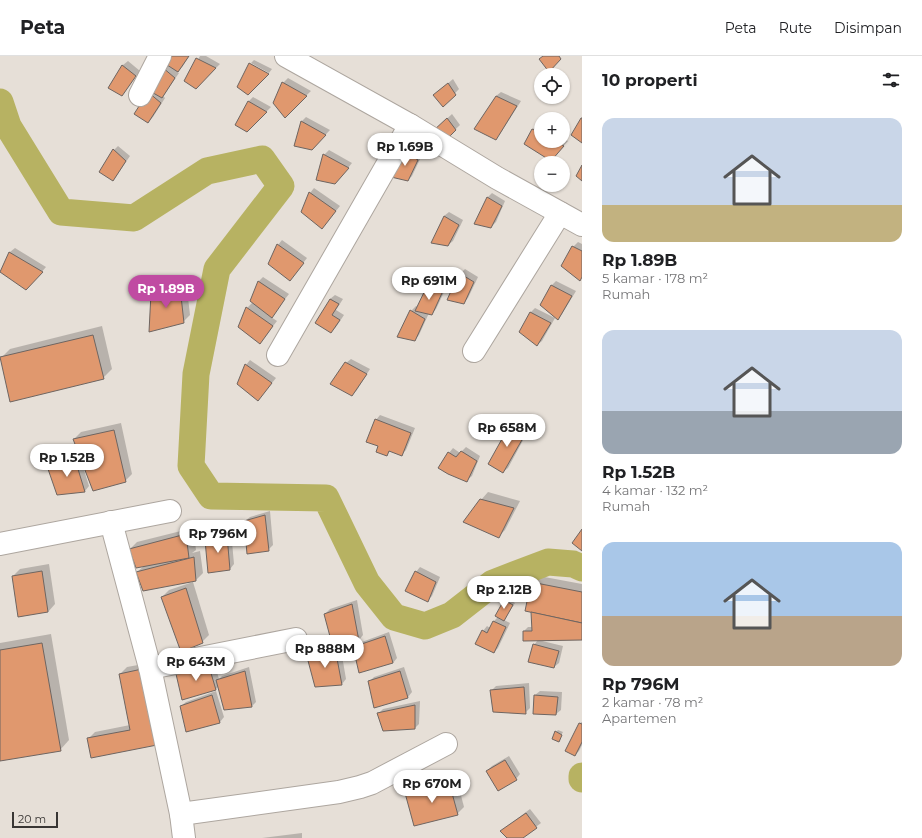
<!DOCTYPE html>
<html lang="id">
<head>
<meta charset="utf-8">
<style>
	:root { --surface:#fff; --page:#f6f6f6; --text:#202124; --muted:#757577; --line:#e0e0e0; --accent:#c04ba2 }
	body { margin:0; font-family:Montserrat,sans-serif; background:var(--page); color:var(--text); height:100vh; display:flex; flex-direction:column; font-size:15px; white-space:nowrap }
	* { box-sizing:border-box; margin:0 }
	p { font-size:13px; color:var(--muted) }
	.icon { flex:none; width:22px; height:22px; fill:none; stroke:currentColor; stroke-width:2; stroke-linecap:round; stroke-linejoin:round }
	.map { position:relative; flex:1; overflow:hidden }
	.side { display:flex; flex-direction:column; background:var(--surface); width:340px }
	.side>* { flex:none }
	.tools { position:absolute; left:534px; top:12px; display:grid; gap:8px }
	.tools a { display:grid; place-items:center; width:36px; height:36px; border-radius:50%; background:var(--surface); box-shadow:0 1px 3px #0004; font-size:20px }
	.scale { position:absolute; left:12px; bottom:10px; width:46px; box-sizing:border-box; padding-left:4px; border:2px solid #393634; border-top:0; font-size:11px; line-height:14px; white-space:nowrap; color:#393634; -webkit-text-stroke:3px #e6dfd7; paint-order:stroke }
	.price { position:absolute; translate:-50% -34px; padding:0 9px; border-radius:14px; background:#fff; color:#222; font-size:13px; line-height:26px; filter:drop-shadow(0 1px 2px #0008) }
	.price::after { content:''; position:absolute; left:50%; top:24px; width:12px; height:9px; margin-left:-6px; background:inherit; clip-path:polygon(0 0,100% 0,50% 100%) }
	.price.current { background:var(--accent); color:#fff }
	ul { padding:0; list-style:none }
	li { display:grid; align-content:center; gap:8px; height:212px; padding:0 20px }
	li span { display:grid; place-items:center; height:124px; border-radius:12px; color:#555 }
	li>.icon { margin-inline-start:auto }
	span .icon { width:72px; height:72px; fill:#fffc; stroke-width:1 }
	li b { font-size:17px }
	h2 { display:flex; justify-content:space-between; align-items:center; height:48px; padding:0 20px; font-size:17px }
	header { display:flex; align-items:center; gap:24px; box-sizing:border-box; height:56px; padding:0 20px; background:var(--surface); border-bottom:1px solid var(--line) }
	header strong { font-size:19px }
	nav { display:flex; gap:22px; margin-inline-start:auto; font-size:14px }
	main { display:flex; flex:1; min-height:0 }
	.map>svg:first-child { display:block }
</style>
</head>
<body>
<header>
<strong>Peta</strong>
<nav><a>Peta</a><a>Rute</a><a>Disimpan</a></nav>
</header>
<main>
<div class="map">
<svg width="582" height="782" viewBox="0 0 582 782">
	<rect width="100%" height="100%" fill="#e6dfd7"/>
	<g fill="#0003">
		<polygon points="170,0 189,0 183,10 177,16 179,17 163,40 165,42 153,61 148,66 135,58"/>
		<polygon points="200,0 206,0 220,8 196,32 186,25"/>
		<polygon points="254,4 272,13 269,17 251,7"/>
		<polygon points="128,5 140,15 122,39 109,31 123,9"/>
		<polygon points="288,22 311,35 285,60 274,47 283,27"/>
		<polygon points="453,23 459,33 443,50 439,35"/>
		<polygon points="501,36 521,45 500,78 495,82 496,40"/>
		<polygon points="253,41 271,51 247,75 248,46"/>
		<polygon points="452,58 460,69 443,85 439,70"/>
		<polygon points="306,61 330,74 317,88 302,65"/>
		<polygon points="538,69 541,71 541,85 563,85 563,82 568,85 555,99 525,87 533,73"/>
		<polygon points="118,90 130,100 117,119 113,124 114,94"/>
		<polygon points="409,91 422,99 412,120 408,124 404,95"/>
		<polygon points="329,94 352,107 340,122 324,99"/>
		<polygon points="314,132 340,150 322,172 310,137"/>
		<polygon points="492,137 505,145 496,166 491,171 487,142"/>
		<polygon points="449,156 463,164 453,185 448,189 444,160"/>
		<polygon points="282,184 307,202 290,224 278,189"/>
		<polygon points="578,186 582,188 582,221 580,223 573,191"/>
		<polygon points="15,192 46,211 31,228 1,215 10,196"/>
		<polygon points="465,213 478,221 468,242 464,247 448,243 460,218"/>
		<polygon points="263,221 289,238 271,261 277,265 260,287 240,271 247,252 253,246 251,244 259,225"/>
		<polygon points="186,224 190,259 183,266 152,237 159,230"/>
		<polygon points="433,224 446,232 436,253 432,258 429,257 419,279 415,284 411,255 416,250 418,251 428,229"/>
		<polygon points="556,225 576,235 562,258 558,263 551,230"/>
		<polygon points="335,239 343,243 336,254 344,259 336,271 331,276 330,243"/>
		<polygon points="535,252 555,262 542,285 537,289 530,257"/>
		<polygon points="102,270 112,313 103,322 1,302 10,293"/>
		<polygon points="351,303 370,313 357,334 352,339 346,307"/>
		<polygon points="250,304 276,322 258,344 246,309"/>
		<polygon points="380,359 415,372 406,394 402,398 391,394 386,399 376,364"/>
		<polygon points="517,361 526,366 523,375 527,377 508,412 503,416 512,366"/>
		<polygon points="121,367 132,418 125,425 86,414 84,414 89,430 85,435 58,438 49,413 54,408 79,396 74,383 81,376"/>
		<polygon points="466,391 480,400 472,420 467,424 449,397 453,392 460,397"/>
		<polygon points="488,436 520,445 505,474 498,481 481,444"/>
		<polygon points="270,455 273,489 268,494 245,465 250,461"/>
		<polygon points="193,472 196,494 192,497 200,495 203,517 196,524 137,516 144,510 136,511 130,493 137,486"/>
		<polygon points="231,475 234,508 230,513 206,485 211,480"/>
		<polygon points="49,508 55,548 48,556 19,560 13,520 20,513"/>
		<polygon points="420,511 440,521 432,540 427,545 416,516"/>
		<polygon points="539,520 582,528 582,583 524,575 528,571 533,571 532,527"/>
		<polygon points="193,526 209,579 202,586 162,541 169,534"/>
		<polygon points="507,542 515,547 504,564 510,567 498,592 494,596 483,575 487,570 490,572 493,566 498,561 496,560"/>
		<polygon points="357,544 363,579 359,584 325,558 330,553"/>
		<polygon points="389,576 397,602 393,607 354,591 359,587"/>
		<polygon points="51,578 69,684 60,694 0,704 0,587"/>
		<polygon points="538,584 563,590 559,607 554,611 534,589"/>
		<polygon points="340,588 346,623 342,628 316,630 308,602 312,597"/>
		<polygon points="213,603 219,623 222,620 249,611 256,646 251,651 219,630 216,633 183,643"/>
		<polygon points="149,607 164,681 88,683 95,676 130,669 120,618 127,611"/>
		<polygon points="404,611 412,636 408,641 369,626 374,621"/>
		<polygon points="529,627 530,652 525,657 491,635 496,630"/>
		<polygon points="216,635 224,661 220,666 187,675 181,650 186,646"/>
		<polygon points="540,635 562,636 561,654 556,658 535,639"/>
		<polygon points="420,645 419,668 415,672 379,657 383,653"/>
		<polygon points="582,666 582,689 579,695 575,699 580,667"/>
		<polygon points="558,674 563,676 558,685 556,676"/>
		<polygon points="509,700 520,718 516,723 487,715 492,710"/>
		<polygon points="456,720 464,751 457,758 406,737 413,730"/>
		<polygon points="530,753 541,767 521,782 508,782 501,775"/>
		<polygon points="302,777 302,782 262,782"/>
	</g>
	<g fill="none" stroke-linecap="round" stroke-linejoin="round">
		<g stroke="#b7b262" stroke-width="27">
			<polyline points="0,46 8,70 61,156 134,162 207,115 262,103 281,130 217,213 196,318 191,410 211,440 326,442 367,527 394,561 425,570 452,559 493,527 548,506 573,508 582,512"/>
			<polyline points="582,720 582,723"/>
		</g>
	</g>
	<g fill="#e0986e" stroke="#6e6561">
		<polygon points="168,0 189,0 178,16 164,7"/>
		<polygon points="543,0 559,0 561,3 549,16 539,3"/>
		<polygon points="196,2 216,12 196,33 184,25"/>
		<polygon points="249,7 269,18 248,39 237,31"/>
		<polygon points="122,9 136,20 122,40 108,32"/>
		<polygon points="162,11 175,22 162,42 148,34"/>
		<polygon points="282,26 307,40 285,62 273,47"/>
		<polygon points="448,27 456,39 443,51 433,39"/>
		<polygon points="148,36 161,47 148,67 134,58"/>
		<polygon points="496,40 517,50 496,84 474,73"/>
		<polygon points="248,45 267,56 247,76 235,69"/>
		<polygon points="447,62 456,74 443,87 433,75"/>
		<polygon points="581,62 582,62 582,87 571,79"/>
		<polygon points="301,65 326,79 312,94 294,90"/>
		<polygon points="532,73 541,77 541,85 555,85 564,90 551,105 524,88"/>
		<polygon points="113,93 126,105 113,125 99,116"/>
		<polygon points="404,95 418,104 408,125 391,121"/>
		<polygon points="323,98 349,112 335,128 316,124"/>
		<polygon points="582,109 582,125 576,120"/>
		<polygon points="309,136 336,155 322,173 301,156"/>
		<polygon points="487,141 502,150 491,172 474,168"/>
		<polygon points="444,160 459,169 448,190 431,187"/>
		<polygon points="277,188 304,207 290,225 268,208"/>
		<polygon points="572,190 582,195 582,221 580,225 561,210"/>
		<polygon points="9,196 43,216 26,234 0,216"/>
		<polygon points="459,217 474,226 464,248 447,244"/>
		<polygon points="258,225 285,243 272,262 250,245"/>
		<polygon points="428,228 442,237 432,259 415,255"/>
		<polygon points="551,229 572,240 558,264 540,249"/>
		<polygon points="180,231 184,267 149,276 151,237"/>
		<polygon points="330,243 339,248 332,259 340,264 331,277 315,267"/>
		<polygon points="246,251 273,270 260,288 238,271"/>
		<polygon points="410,254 425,263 415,285 397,281"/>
		<polygon points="530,256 551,267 537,290 519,276"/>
		<polygon points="93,279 104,323 10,346 0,301"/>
		<polygon points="345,306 367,318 352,340 330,328"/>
		<polygon points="245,308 272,327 258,345 237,328"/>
		<polygon points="375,363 411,377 402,400 389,395 387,400 376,396 378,390 366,386"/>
		<polygon points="512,365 522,371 519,380 523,382 503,417 488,408"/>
		<polygon points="114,374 126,426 93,435 73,383"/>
		<polygon points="461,395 477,405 467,426 448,418 438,412 448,396 456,401"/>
		<polygon points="74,400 85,436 57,439 48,413"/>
		<polygon points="480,443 514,452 499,482 463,466"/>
		<polygon points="265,459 269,495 247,498 244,465"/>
		<polygon points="582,473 582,495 572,487"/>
		<polygon points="186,478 189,502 136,512 129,493"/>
		<polygon points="227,479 230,514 208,517 205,484"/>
		<polygon points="194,501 196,525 143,535 136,516"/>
		<polygon points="42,515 48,556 18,561 12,520"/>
		<polygon points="415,515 436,526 428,546 405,535"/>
		<polygon points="531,526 582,536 582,567 525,555"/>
		<polygon points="186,532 203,587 181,596 161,541"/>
		<polygon points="504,544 513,549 504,565 495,560"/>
		<polygon points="352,548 359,585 332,588 324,558"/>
		<polygon points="531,556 582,567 582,584 523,585 523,575 532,575"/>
		<polygon points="493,565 506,571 494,597 475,588 482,574 487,577"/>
		<polygon points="385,580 393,607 359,617 353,591"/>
		<polygon points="42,587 61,695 0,705 0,594"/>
		<polygon points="533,588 559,595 554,612 528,606"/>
		<polygon points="335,592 342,629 315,631 307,601"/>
		<polygon points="208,607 216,634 182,644 176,618"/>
		<polygon points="142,613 157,689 91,702 87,682 130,674 119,618"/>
		<polygon points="245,615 252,651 224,654 216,624"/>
		<polygon points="400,615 408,642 374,652 368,625"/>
		<polygon points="524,631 526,658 493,656 490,634"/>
		<polygon points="212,639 220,667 186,676 180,650"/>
		<polygon points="534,639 558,641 556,659 533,658"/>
		<polygon points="415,649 415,673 383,675 377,657"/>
		<polygon points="579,667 582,668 582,686 575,700 565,695"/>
		<polygon points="555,675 562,679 559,686 552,683"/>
		<polygon points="505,704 517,724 498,735 486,715"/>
		<polygon points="449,726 458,759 414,770 405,737"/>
		<polygon points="526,757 537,772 523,782 507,782 500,775"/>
	</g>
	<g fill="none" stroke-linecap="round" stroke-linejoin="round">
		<g stroke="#ada69f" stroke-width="24">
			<g id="minor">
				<polyline points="286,0 410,69 497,122 582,169"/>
				<polyline points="140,39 160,0"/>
				<polyline points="474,295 560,157"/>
				<polyline points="278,299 410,69"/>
				<polyline points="111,466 150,612 181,758 184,782"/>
				<polyline points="0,488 170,455"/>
				<polyline points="150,612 296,583"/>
				<polyline points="181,758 339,736 360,731 372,727 446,688"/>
			</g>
		</g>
		<use href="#minor" stroke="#fff" stroke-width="22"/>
	</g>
</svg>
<div class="tools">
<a><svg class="icon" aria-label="locate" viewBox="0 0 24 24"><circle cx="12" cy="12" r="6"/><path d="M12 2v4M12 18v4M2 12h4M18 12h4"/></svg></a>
<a>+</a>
<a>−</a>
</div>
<div class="scale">20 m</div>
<b class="price" style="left:405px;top:111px">Rp 1.69B</b>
<b class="price" style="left:429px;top:245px">Rp 691M</b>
<b class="price current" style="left:166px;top:253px">Rp 1.89B</b>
<b class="price" style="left:507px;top:392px">Rp 658M</b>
<b class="price" style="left:67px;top:422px">Rp 1.52B</b>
<b class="price" style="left:218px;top:498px">Rp 796M</b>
<b class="price" style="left:504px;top:554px">Rp 2.12B</b>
<b class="price" style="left:325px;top:613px">Rp 888M</b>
<b class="price" style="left:196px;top:626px">Rp 643M</b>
<b class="price" style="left:432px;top:748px">Rp 670M</b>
</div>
<section class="side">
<h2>10 properti<svg class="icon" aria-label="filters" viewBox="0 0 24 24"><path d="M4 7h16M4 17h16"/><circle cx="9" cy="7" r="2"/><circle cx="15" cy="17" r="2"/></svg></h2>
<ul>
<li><span style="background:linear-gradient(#c9d6e8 70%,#c2b280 0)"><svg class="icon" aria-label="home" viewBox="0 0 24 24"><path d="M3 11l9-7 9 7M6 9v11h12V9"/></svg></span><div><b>Rp 1.89B</b><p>5 kamar · 178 m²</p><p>Rumah</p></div></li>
<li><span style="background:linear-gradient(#c9d6e8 65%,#9aa5b1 0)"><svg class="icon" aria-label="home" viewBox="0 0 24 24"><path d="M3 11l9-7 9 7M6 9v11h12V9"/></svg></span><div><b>Rp 1.52B</b><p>4 kamar · 132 m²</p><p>Rumah</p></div></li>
<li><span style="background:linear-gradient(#a9c7e8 60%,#b9a48a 0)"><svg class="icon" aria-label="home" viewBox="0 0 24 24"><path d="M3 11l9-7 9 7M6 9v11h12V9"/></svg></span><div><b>Rp 796M</b><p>2 kamar · 78 m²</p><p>Apartemen</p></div></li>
</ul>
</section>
</main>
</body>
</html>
